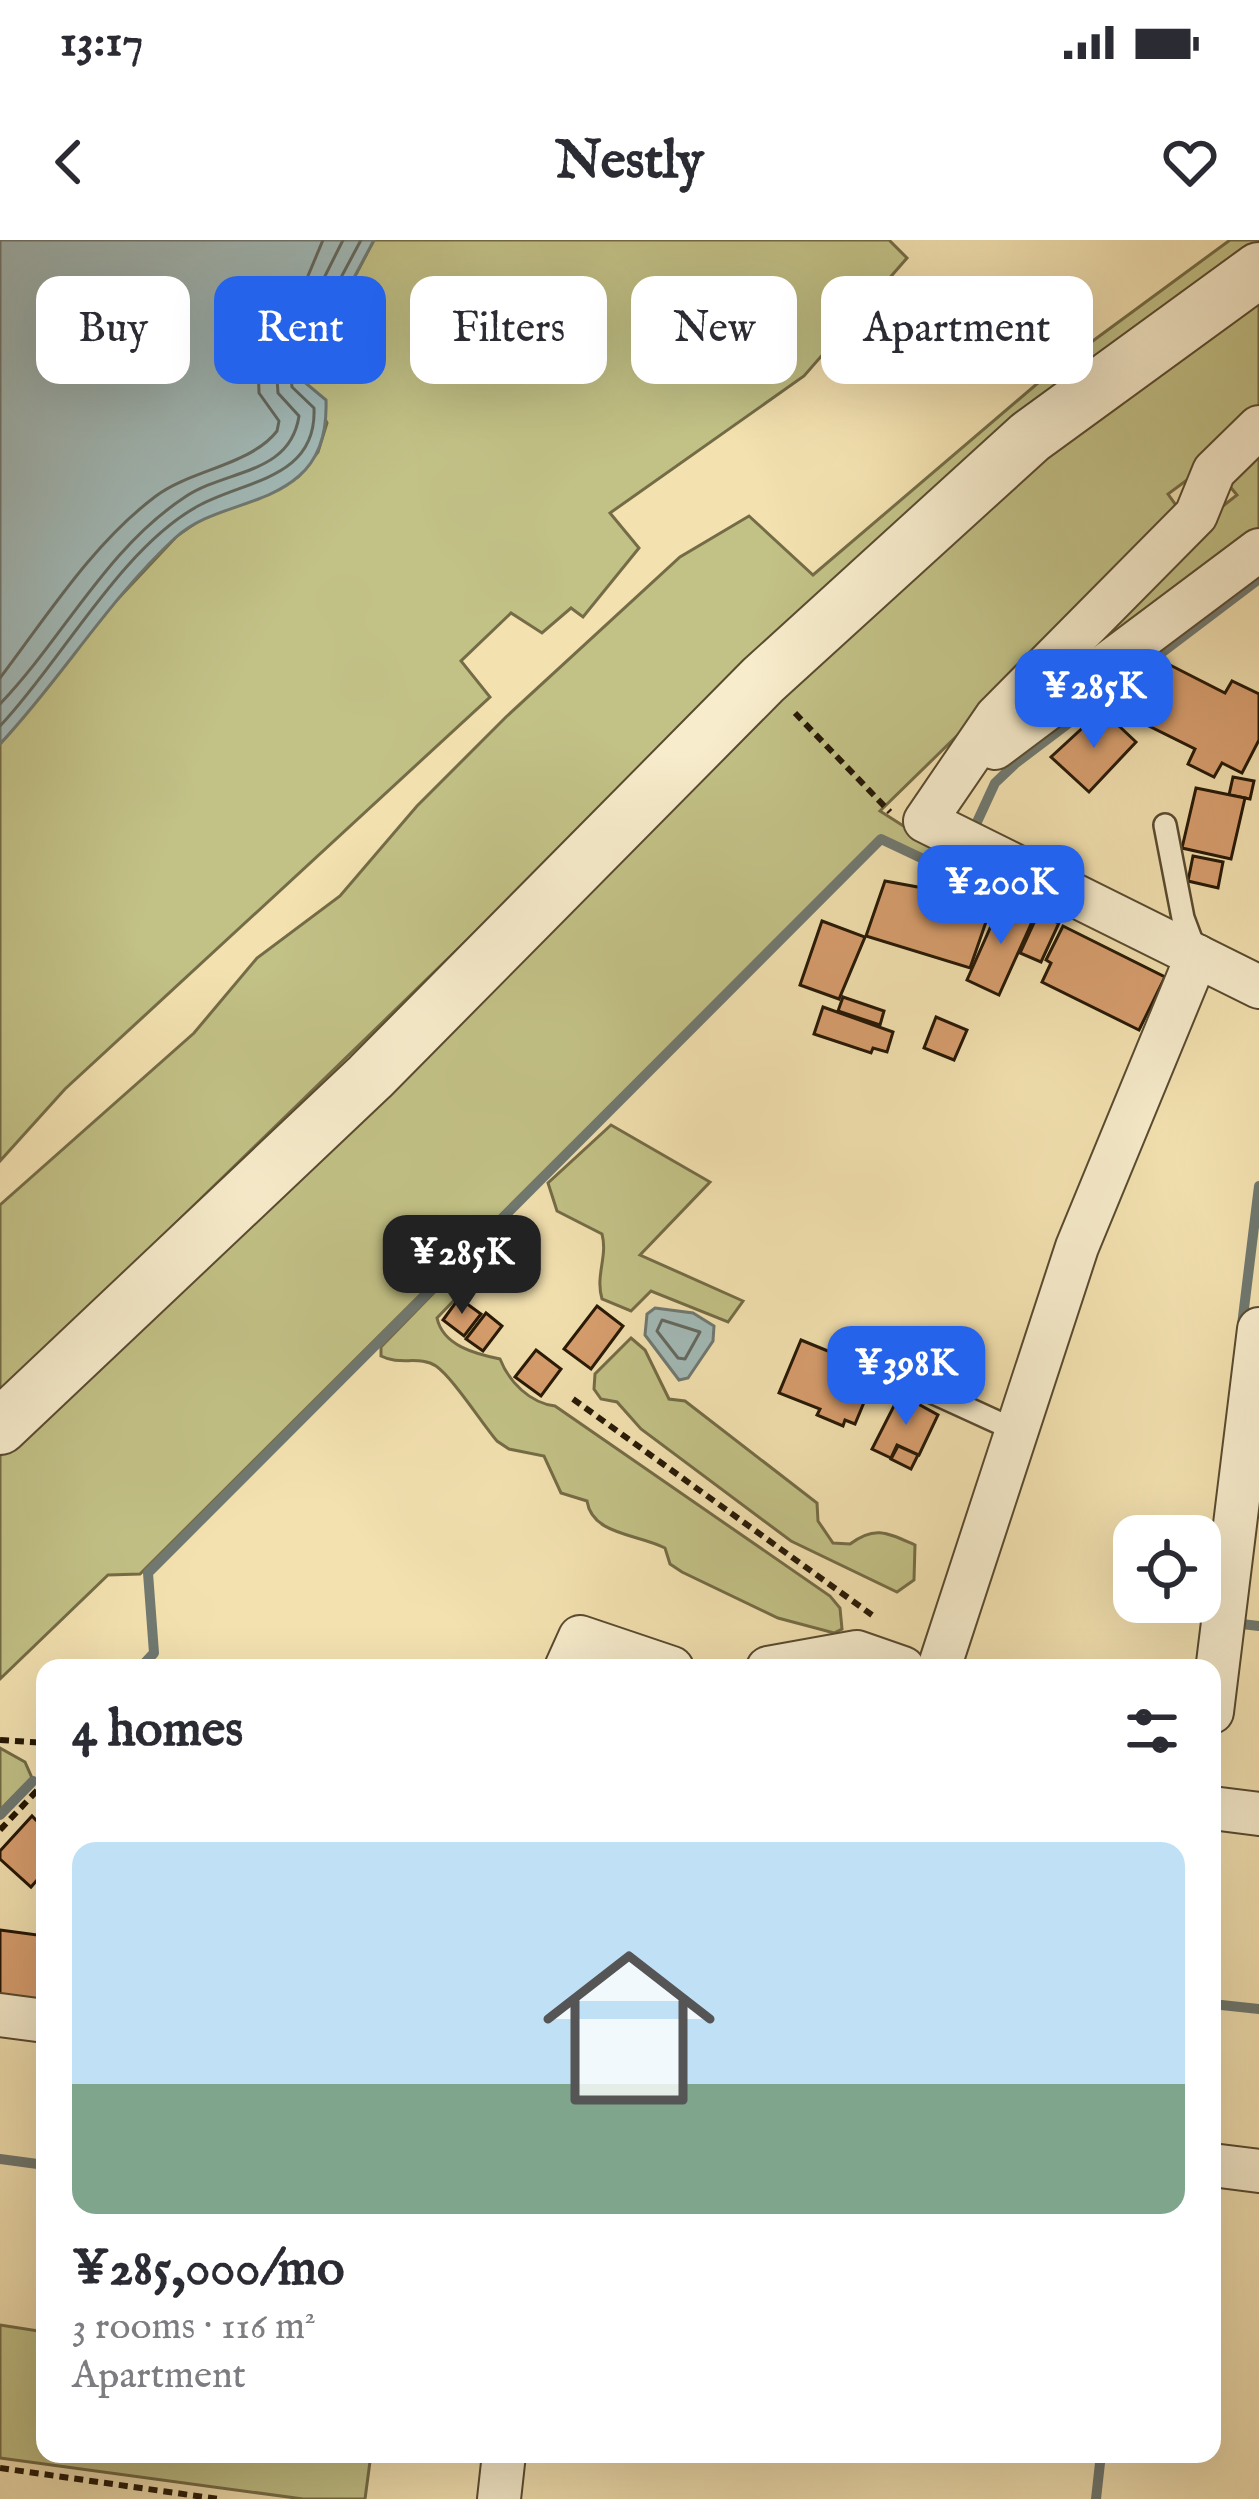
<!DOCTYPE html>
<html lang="en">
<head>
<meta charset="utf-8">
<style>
	:root { --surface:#fff; --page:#f7f7f7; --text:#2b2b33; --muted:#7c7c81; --accent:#2563eb }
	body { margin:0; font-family:"IM FELL English",serif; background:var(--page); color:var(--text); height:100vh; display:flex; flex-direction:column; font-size:45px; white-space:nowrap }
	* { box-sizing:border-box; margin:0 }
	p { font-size:39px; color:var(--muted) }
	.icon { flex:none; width:66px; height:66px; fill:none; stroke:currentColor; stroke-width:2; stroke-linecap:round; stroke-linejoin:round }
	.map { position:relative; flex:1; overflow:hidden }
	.sheet { position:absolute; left:36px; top:1419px; width:1185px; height:804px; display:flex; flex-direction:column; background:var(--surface); border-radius:24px; box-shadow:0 12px 48px #0002 }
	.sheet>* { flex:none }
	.banner { position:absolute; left:36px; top:36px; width:1188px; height:108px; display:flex; gap:24px }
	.controls { position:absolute; left:1113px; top:1275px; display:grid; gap:24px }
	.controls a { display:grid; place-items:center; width:108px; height:108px; border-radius:24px; background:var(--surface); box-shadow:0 12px 48px #0002; font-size:60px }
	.price { position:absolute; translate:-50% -102px; padding:0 27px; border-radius:24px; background:var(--accent); color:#fff; font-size:39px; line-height:78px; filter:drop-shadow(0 3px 6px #0008) }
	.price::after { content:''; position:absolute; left:50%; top:72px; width:36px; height:27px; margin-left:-18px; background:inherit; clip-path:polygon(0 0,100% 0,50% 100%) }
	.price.on { background:#222; color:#fff }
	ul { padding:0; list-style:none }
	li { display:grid; align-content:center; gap:24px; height:636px; padding:0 36px }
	li span { display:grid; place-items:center; height:372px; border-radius:24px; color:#555 }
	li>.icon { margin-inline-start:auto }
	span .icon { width:216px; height:216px; fill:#fffc; stroke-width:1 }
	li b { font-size:51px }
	h2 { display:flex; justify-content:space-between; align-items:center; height:144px; padding:0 36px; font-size:51px }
	.chip { padding:0 42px; border-radius:24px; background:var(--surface); box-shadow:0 12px 48px #0002; font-size:42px; line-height:108px }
	.chip.on { background:var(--accent); color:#fff }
	.status { display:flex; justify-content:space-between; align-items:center; height:84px; padding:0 60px; background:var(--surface); direction:ltr }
	.status svg { height:33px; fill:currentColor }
	header { display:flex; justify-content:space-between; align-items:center; height:156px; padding:0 36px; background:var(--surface); font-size:54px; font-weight:700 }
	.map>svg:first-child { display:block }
</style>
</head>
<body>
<div class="status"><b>13:17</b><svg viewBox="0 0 49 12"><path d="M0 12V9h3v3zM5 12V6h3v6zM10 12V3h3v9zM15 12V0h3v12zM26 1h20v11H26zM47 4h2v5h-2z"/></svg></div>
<header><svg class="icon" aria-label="back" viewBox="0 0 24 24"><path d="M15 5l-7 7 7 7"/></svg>Nestly<svg class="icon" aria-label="heart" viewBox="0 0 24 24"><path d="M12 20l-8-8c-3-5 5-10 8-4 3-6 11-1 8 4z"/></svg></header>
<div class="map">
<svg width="1259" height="2259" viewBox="0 0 1259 2259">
	<rect width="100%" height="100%" fill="#f3e1b0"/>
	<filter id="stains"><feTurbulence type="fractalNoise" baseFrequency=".00167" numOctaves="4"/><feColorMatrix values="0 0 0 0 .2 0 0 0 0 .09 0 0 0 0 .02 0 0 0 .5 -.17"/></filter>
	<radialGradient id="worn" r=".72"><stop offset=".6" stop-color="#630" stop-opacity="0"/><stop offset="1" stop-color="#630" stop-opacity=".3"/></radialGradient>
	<g fill="#c2c186" stroke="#746c46" stroke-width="3">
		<polygon points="374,0 889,0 907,18 804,136 610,273 639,308 583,377 571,368 542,393 511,373 461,421 490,457 65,849 0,921 0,504 115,362 177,296 204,277 298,237 318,212 327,183 301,133 335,92 341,63"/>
		<polygon points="1230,0 1259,0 1259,5 747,428 0,1154 0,965 194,793 257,718 340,656 417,566 506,477 680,317 749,276 813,335 1052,131"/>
		<polygon points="1259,51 1259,175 1218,217 1168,254 1183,275 880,571 963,624 957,632 881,596 140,1334 108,1335 0,1439 0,1216 776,453 1049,208"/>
		<polygon points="1259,202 1259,294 1011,488 1200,284 1237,255 1223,238"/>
		<path d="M 611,885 L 710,942 L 640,1015 L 743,1061 L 728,1082 L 651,1051 L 631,1071 L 602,1059 C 595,1035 608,1017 602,994 L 557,971 L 548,943 Z"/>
		<path d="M 486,999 L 505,1003 L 516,1019 L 511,1035 L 463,1051 L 437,1078 C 443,1106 476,1114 500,1119 C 509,1142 530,1163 555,1166 L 830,1356 L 840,1368 L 842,1389 L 834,1393 L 778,1378 L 682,1332 L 670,1324 L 665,1308 C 638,1294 592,1295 587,1261 L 561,1253 L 544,1216 L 509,1209 L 497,1201 C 481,1182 453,1138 436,1126 C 420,1115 400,1126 381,1116 L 381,1107 Z"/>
		<path d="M 631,1098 L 645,1110 L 669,1159 L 685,1161 L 817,1263 L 818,1281 L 833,1303 L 850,1304 C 875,1285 888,1293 915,1305 L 914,1340 L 897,1352 L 791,1301 L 641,1189 L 617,1162 L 601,1159 L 594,1149 L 595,1134 Z"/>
		<polygon points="0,1508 25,1522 32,1538 0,1571"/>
		<polygon points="0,2085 45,2092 45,2214 371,2214 365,2259 303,2259 0,2218"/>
	</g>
	<g fill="#a2bab8" stroke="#707971" stroke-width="3">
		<path d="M 0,0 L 374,0 L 341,62 L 335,92 L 302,133 L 302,140 L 326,160 C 327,188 321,217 299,236 C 264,267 210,266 175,298 C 108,360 62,438 0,504 Z"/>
		<polygon points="655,1068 693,1073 714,1086 713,1101 688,1138 679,1140 645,1095 647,1074"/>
	</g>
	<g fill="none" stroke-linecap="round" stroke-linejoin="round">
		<g stroke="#64695f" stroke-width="3">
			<path d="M 0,438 C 47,376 93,303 156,256 C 190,230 251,225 277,191 L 279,181 L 259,153 L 258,121 L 292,74 L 323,0"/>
			<path d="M 0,464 C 64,397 106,309 185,257 C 227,229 290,235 299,176 L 278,153 L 276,125 L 309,82 L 317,52 L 343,0"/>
			<path d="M 0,486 C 61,422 120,309 198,266 C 245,240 317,239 314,168 L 292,147 L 290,129 L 323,88 L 330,58 L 361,0"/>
			<polygon points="662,1080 700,1092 685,1119 678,1118 657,1091"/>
		</g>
		<g stroke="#707971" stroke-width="10">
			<polyline points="977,582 995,543 1016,523 1259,339"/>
			<polyline points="1242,1085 1259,946"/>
			<polyline points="1233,1383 1259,1386"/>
			<polyline points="140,1428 154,1413 148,1333 881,599 953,633"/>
			<polyline points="0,1575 33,1541"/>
			<polyline points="1212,1764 1259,1769"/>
			<polyline points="0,1919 45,1925"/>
			<polyline points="1096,2259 1101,2214"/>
		</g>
	</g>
	<g fill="#d89e6e" stroke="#261806" stroke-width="3">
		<polygon points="1168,424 1225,453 1232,441 1259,454 1259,500 1242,533 1222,523 1214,537 1188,524 1195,509 1139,481"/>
		<polygon points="1102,470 1136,502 1089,552 1051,517"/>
		<polygon points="1233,537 1254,541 1250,559 1229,555"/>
		<polygon points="1196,548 1245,558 1231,619 1182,608"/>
		<polygon points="1193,616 1223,622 1218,648 1188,641"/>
		<polygon points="885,641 934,650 932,657 987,679 970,728 866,696"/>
		<polygon points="1003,659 1036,673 999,755 967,740"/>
		<polygon points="1038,674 1059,683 1041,722 1020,713"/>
		<polygon points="822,681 865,697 839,759 800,745"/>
		<polygon points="1063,686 1165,737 1139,790 1042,742 1051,723 1046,720"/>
		<polygon points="843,757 884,771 880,785 838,771"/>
		<polygon points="823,767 893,792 887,812 873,808 871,813 814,794"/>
		<polygon points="936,777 967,790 954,820 924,808"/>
		<polygon points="459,1058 481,1074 464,1096 443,1080"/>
		<polygon points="597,1066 623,1086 591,1129 564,1109"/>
		<polygon points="486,1073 502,1086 483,1111 466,1099"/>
		<polygon points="801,1100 877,1131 855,1184 845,1180 843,1186 817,1175 820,1169 779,1153"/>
		<polygon points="536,1110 561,1129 541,1156 515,1137"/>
		<polygon points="900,1154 938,1175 919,1215 897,1205 891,1218 872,1209"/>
		<polygon points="898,1206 918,1215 911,1229 891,1219"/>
		<polygon points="45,1570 45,1631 31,1647 0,1619 0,1611 32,1576 36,1580"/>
		<polygon points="0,1690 45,1696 45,1761 0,1755"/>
	</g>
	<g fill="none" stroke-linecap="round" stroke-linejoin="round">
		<g stroke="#594a30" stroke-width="26">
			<g id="service">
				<polyline points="1165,585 1183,678 1195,710"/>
				<polyline points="912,1143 1017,1191"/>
			</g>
		</g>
		<g stroke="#594a30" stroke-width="46">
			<g id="minor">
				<polyline points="1259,187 1214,231 1196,275 996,477 925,581 1259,747"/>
				<polyline points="995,508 1259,310"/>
				<polyline points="566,1428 580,1397 672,1428"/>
				<polyline points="768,1428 857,1412 903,1428"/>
				<polyline points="939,1428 1077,1007 1197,716"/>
				<polyline points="1212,1472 1259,1089"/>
				<polyline points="1212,1568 1259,1574"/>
				<polyline points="0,1775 45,1781"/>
				<polyline points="1212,1925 1259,1931"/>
				<polyline points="499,2259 504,2214"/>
			</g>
		</g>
		<g stroke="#594a30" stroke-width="58">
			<polyline id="tertiary" points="0,1187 370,837 763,440 1030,197 1259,30"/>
		</g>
		<g stroke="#261806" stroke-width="6" stroke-dasharray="9 6" stroke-linecap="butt">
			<polyline points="795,473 890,572"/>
			<polyline points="573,1159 872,1375"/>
			<polyline points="0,1500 45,1503"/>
			<polyline points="0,1590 45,1542"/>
			<polyline points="0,2228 218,2259"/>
		</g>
		<use href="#service" stroke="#f7eccc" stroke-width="21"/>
		<use href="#minor" stroke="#f7eccc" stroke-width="42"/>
		<use href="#tertiary" stroke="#f7eccc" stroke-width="54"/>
	</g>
	<rect width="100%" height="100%" filter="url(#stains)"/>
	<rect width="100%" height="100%" fill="url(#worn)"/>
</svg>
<div class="controls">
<a><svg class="icon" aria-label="locate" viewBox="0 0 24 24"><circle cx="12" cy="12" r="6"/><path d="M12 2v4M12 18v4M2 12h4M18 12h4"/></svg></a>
</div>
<b class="price" style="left:1094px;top:511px">¥285K</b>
<b class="price" style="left:1001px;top:707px">¥200K</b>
<b class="price on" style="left:462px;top:1077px">¥285K</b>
<b class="price" style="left:906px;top:1188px">¥398K</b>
<div class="banner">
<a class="chip">Buy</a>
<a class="chip on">Rent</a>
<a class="chip">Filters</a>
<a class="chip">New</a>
<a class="chip">Apartment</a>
</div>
<section class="sheet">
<h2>4 homes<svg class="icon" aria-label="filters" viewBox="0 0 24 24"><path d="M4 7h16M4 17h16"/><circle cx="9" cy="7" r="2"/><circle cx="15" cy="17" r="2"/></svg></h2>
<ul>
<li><span style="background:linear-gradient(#bfe0f5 65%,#7fa58c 0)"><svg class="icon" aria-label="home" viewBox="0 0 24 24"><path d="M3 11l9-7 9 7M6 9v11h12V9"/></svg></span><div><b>¥285,000/mo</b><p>3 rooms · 116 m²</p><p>Apartment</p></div></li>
</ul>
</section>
</div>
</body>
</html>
